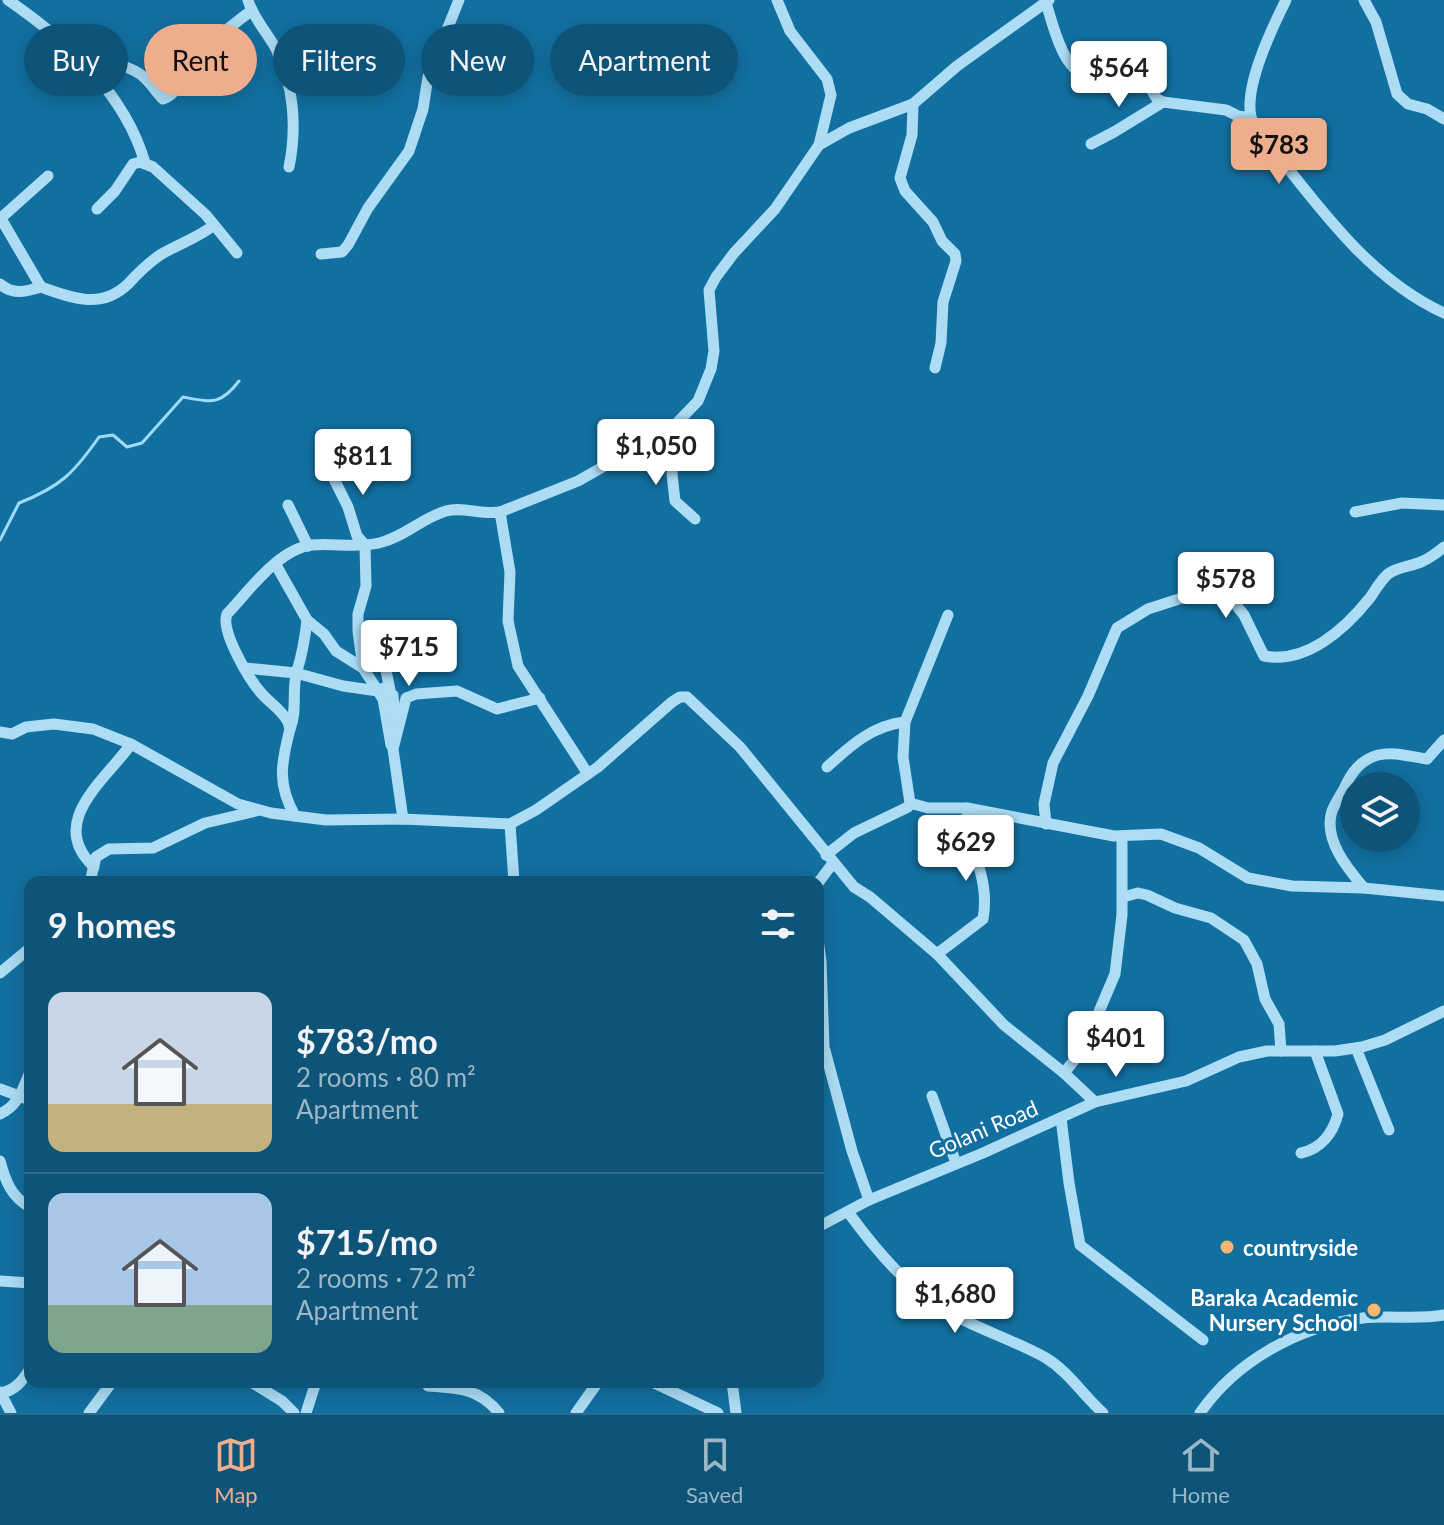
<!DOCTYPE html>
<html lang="en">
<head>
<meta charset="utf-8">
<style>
	:root { --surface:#0e5479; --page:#175a7e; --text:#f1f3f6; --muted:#9bb7c6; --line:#2e6a8a; --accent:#eead8d }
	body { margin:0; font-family:Lato,sans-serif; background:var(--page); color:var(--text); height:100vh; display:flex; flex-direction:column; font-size:30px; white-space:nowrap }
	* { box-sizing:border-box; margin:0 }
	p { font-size:26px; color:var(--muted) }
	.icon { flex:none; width:44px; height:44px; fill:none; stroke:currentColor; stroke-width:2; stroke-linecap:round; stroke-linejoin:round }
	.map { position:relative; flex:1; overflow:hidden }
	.sheet { position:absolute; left:24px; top:876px; width:800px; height:512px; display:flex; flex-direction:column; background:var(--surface); border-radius:16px; box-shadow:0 4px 20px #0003 }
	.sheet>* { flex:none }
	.banner { position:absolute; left:24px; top:24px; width:800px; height:72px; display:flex; gap:16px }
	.tools { position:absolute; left:1340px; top:772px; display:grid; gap:16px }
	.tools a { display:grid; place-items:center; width:80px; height:80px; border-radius:50%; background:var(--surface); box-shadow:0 4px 20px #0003; font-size:40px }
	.price { position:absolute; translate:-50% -68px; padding:0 18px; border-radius:8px; background:#fff; color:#222; font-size:26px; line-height:52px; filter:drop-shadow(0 2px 4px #0008) }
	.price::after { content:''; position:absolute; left:50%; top:48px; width:24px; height:18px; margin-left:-12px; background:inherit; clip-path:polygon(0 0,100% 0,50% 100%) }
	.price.selected { background:var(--accent); color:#111 }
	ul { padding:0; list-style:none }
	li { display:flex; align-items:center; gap:24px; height:200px; padding:0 24px }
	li+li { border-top:2px solid var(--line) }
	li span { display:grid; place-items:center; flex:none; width:224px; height:160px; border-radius:16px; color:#555 }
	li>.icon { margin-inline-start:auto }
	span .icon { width:96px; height:96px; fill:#fffc; stroke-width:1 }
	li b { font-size:34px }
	h2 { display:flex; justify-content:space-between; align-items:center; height:96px; padding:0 24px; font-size:34px }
	.chip { padding:0 28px; border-radius:36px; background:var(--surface); box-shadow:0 4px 20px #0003; font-size:28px; line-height:72px }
	.chip.selected { background:var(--accent); color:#111 }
	.menu { display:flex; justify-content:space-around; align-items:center; height:112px; border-top:2px solid var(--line); background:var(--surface); font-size:22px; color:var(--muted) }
	.menu a { display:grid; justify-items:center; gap:4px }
	.menu .selected { color:var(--accent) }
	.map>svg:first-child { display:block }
</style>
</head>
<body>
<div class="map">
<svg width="1444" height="1413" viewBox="0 0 1444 1413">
	<rect width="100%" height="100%" fill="#1270a1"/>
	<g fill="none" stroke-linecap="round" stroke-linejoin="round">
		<path stroke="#9edbf8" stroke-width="3" d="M 0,540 L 19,503 C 60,487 74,473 99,437 L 113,435 L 127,447 L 142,443 L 183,397 C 211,402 220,406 239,381"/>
		<g stroke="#acddf5" stroke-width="11">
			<path d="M 8,0 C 66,40 125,93 145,163"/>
			<path d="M 248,0 C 253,18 267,32 276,49 C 294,85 297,128 289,167"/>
			<polyline points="777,0 790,31 827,79 831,95 819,145"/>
			<path d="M 1286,0 C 1272,28 1244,86 1251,117 C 1256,135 1275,153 1287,167 C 1331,223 1378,283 1444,313"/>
			<polyline points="1364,0 1376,22 1397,94 1408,104 1427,109 1444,119"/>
			<path d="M 1046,3 C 1055,30 1064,83 1103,78 C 1117,76 1127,70 1141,73 L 1157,99 L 1163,102 L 1226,110 L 1238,116 L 1251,118"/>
			<path d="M 77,57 C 98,60 130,63 146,79 C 152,85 157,93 163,99 C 173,96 178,86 185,77 C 206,47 221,33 251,11"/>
			<polyline points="913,104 912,135 900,178 905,191 933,222 942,241 955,254 956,261 943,302 941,343 935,368"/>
			<polyline points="1091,144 1114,132 1163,102"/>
			<polyline points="97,209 115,191 133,164 140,162 153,167 206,215 237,253"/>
			<path d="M 0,217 L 41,287 C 72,298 101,310 128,284 C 138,273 147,264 160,255 C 178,244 198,238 214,225"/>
			<polyline points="1,218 48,176"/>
			<polyline points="321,254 342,252 348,245 368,208 409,151 423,109 428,77 459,0"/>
			<path d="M 0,284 C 13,295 25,292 41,287"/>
			<polyline points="673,427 676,440 672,474 675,501 695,519"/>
			<polyline points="332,460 332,475 348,507 357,536 365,545 366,586 358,614 358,631 363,668"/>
			<polyline points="288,505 308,546"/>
			<polyline points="500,512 510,572 508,621 518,666 588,774"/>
			<polyline points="1355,512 1402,503 1444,505"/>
			<polyline points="276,565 307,620 324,634 336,651 363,668 378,691 388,686"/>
			<polyline points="383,656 390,690"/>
			<polyline points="245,668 296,673 343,686 378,691 383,699 391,745"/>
			<polyline points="383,699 393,695 395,723"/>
			<path d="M 290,729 C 298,710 291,691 297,671 C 302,655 305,638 307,620"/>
			<polyline points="0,732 12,734 26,727 54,724 93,729 131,744 238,804 271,813 326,820 403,819 510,824 536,810 598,767 672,702 680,697 687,697 740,747 854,887 870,897 937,954 1004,1025 1064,1073 1095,1102"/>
			<path d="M 827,767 C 850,746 873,725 905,722"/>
			<polyline points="910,803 928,808 967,808 1114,836 1161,834 1199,848 1248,878 1292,886 1364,888 1444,896"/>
			<path d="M 295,816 C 277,784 281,764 290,729 L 288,722 C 282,710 271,704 262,694 C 250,681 220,631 227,614 C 249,591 278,549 312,545 C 334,543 357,548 379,543 C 404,537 422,518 446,511 C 461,506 481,515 500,512 L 578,481 L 673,427 L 698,401 L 711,369 L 714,351 L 709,290 L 716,277 L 734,253 L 775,209 L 819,145 L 849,128 L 913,104 L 957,66 L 1049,0"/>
			<polyline points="403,819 393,749 406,698 416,694 457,691 497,709 540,698"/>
			<polyline points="510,824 514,882"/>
			<path d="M 1046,824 L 1044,804 L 1053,763 L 1088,696 L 1117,628 L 1148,609 L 1182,598 L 1210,594 L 1232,600 L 1244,615 L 1264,656 C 1306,664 1344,630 1369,599 C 1375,591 1380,581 1388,574 C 1399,566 1411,567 1423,561 C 1430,558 1438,552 1444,547"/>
			<polyline points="826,855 854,833 908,807 910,803 903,757 905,722 948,615"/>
			<path d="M 94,867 C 46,822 106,780 131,744"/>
			<polyline points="90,882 96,857 109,849 153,848 205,823 256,811"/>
			<polyline points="818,883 833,863"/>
			<path d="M 1364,888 C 1347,868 1323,839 1332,811 C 1335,803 1340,796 1344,789 C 1351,773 1360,760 1378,755 C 1394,751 1411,757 1427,759 L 1444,740"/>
			<polyline points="1123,897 1138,893 1147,895 1175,908 1211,918 1244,940 1257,964 1265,999 1279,1024 1281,1051"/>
			<polyline points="818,939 821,961 824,1047 852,1151 869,1200"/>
			<path d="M 937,954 L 983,919 C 991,875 966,848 967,808"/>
			<polyline points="0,973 30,948"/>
			<polyline points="1356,1048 1389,1130"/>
			<polyline points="1064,1073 1076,1058 1098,1014 1115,974 1122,915 1122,837"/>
			<polyline points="0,1089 30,1100"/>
			<polyline points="932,1096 956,1163"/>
			<path d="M 0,1114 C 19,1105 22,1090 30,1072"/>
			<polyline points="1061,1118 1069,1183 1080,1245 1203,1340"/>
			<path d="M 1301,1153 C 1321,1149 1333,1133 1338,1114 L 1315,1051"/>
			<path d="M 0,1161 C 5,1180 11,1197 30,1207"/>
			<path d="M 848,1212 C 872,1245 906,1286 941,1308 C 974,1328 1012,1339 1046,1358 C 1069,1372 1083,1395 1103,1413"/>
			<polyline points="818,1227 869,1200 983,1153 1095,1102 1186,1081 1239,1057 1267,1051 1335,1051 1362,1047 1385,1040 1444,1011"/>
			<polyline points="0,1281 30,1283"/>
			<polyline points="251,1382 282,1401 294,1413"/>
			<path d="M 427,1382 L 428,1386 C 458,1388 479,1388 499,1413"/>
			<polyline points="652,1382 718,1413"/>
			<polyline points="732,1382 736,1413"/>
			<polyline points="0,1392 11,1413"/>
			<path d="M 1,1393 C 16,1390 22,1381 30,1369"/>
			<polyline points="89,1413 112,1382"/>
			<polyline points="306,1413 316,1382"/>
			<polyline points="576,1413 598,1382"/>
			<path d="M 1200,1413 C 1236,1361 1299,1326 1363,1318 C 1389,1315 1417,1320 1444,1315"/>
		</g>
	</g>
	<g fill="#ffb66f" stroke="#1270a1" stroke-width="3">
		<circle cx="1227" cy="1247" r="8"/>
		<circle cx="1374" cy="1310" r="8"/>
	</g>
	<g text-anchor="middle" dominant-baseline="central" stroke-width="6" stroke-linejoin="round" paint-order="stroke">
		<g font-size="22" fill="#fff" stroke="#1270a1">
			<text transform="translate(983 1129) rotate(-23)">Golani Road</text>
		</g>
		<g font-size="22" font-weight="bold" fill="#fff" stroke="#1270a1" text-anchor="start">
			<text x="1243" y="1247">countryside</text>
			<text x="1358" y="1297" text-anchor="end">Baraka Academic<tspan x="1358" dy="25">Nursery School</tspan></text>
		</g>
	</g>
</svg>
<div class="tools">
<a><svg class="icon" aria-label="layers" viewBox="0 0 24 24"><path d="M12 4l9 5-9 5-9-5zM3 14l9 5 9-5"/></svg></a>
</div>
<b class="price" style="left:1119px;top:109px">$564</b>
<b class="price selected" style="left:1279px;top:186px">$783</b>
<b class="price" style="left:656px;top:487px">$1,050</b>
<b class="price" style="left:363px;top:497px">$811</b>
<b class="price" style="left:1226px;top:620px">$578</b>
<b class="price" style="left:409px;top:688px">$715</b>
<b class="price" style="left:966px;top:883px">$629</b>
<b class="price" style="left:1116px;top:1079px">$401</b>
<b class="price" style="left:955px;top:1335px">$1,680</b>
<div class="banner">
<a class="chip">Buy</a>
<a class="chip selected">Rent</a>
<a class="chip">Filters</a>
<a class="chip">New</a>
<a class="chip">Apartment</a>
</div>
<section class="sheet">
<h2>9 homes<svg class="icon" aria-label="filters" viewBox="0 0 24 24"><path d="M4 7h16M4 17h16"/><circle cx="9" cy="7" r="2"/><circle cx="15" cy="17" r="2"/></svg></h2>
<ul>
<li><span style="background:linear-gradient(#c9d6e8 70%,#c2b280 0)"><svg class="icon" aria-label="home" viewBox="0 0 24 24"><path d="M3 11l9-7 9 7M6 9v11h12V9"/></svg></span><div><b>$783/mo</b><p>2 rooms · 80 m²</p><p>Apartment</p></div></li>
<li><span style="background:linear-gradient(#a9c7e8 70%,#7fa58c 0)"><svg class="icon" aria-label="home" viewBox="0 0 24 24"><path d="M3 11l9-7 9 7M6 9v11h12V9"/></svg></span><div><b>$715/mo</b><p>2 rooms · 72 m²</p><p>Apartment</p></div></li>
</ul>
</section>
</div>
<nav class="menu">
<a class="selected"><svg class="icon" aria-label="map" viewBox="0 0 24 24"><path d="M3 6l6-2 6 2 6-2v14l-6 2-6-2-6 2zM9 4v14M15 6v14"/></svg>Map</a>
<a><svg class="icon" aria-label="saved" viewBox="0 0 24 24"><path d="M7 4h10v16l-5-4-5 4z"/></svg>Saved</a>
<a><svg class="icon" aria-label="home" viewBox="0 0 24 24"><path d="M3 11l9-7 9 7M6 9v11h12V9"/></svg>Home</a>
</nav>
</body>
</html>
